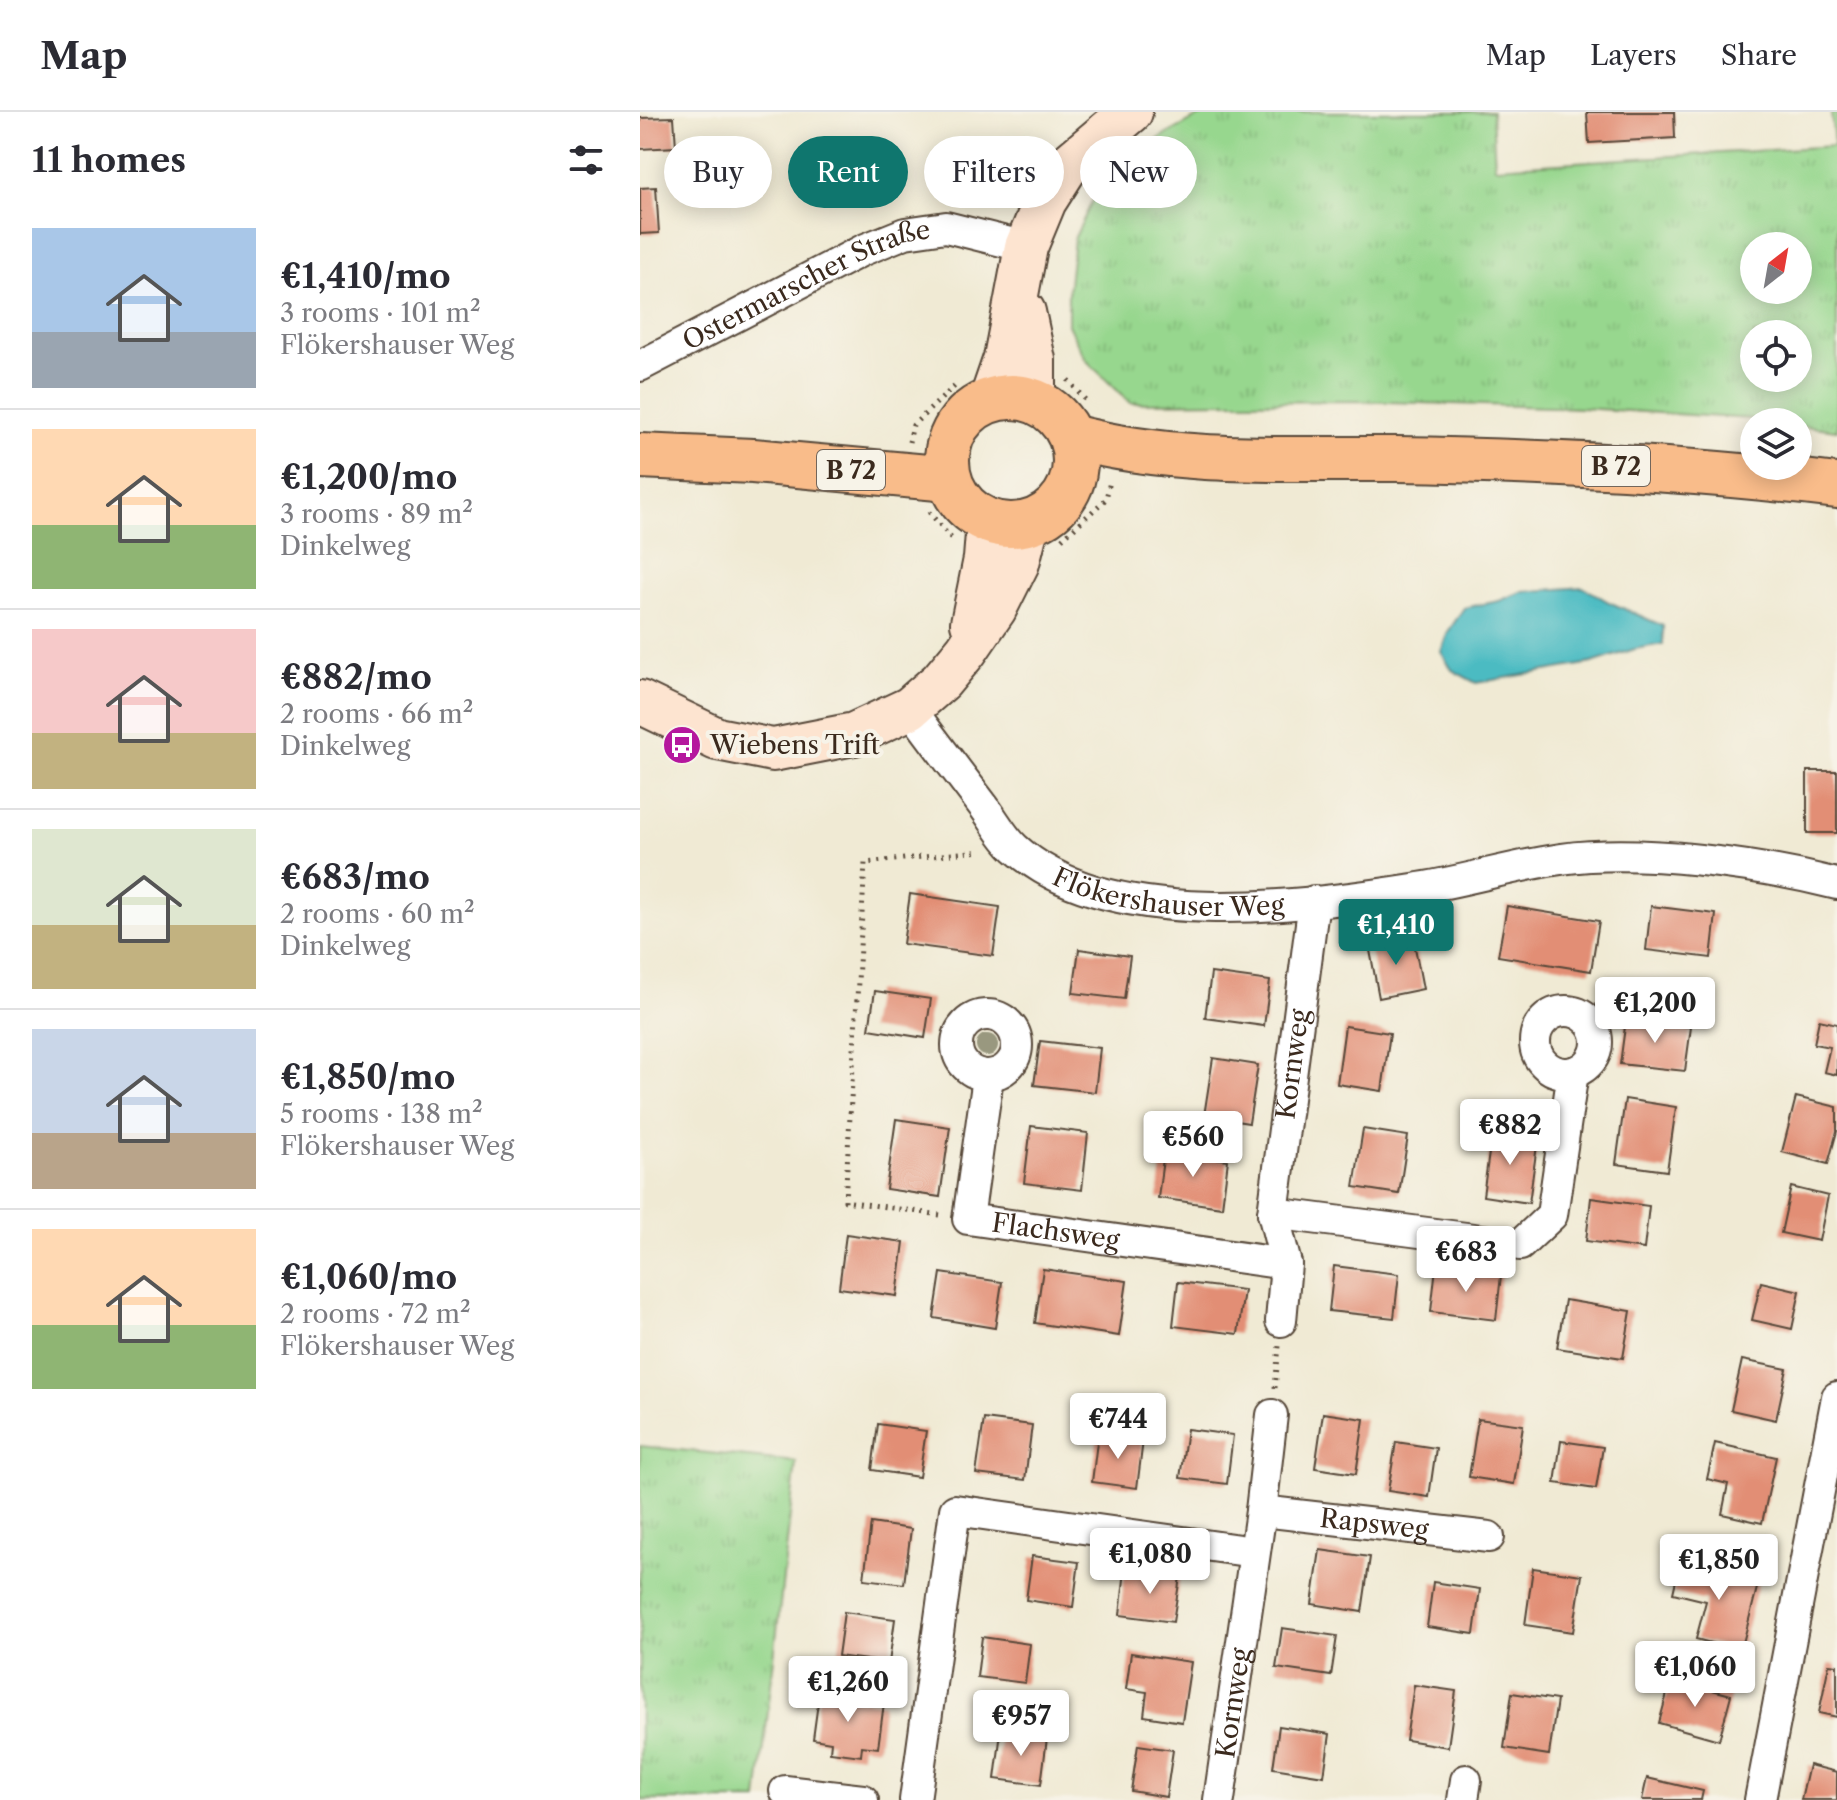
<!DOCTYPE html>
<html lang="en">
<head>
<meta charset="utf-8">
<style>
	:root { --surface:#fff; --page:#f2f2f3; --text:#2b2b33; --muted:#7c7c81; --line:#e1e1e2; --accent:#0f766e }
	body { margin:0; font-family:"Libre Caslon Text",serif; background:var(--page); color:var(--text); height:100vh; display:flex; flex-direction:column; font-size:30px; white-space:nowrap }
	* { box-sizing:border-box; margin:0 }
	p { font-size:26px; color:var(--muted) }
	.icon { flex:none; width:44px; height:44px; fill:none; stroke:currentColor; stroke-width:2; stroke-linecap:round; stroke-linejoin:round }
	.map { position:relative; flex:1; overflow:hidden }
	.drawer { display:flex; flex-direction:column; background:var(--surface); width:640px }
	.drawer>* { flex:none }
	.top-card { position:absolute; left:24px; top:24px; width:760px; height:72px; display:flex; gap:16px }
	.needle { width:52px; rotate:31deg }
	.fabs { position:absolute; left:1100px; top:120px; display:grid; gap:16px }
	.fabs a { display:grid; place-items:center; width:72px; height:72px; border-radius:50%; background:var(--surface); box-shadow:0 4px 20px #0003; font-size:40px }
	.price { position:absolute; translate:-50% -68px; padding:0 18px; border-radius:8px; background:#fff; color:#222; font-size:26px; line-height:52px; filter:drop-shadow(0 2px 4px #0008) }
	.price::after { content:''; position:absolute; left:50%; top:48px; width:24px; height:18px; margin-left:-12px; background:inherit; clip-path:polygon(0 0,100% 0,50% 100%) }
	.price.selected { background:var(--accent); color:#fff }
	ul { padding:0; list-style:none }
	li { display:flex; align-items:center; gap:24px; height:200px; padding:0 32px }
	li+li { border-top:2px solid var(--line) }
	li span { display:grid; place-items:center; flex:none; width:224px; height:160px; border-radius:0px; color:#555 }
	li>.icon { margin-inline-start:auto }
	span .icon { width:96px; height:96px; fill:#fffc; stroke-width:1 }
	li b { font-size:34px }
	h2 { display:flex; justify-content:space-between; align-items:center; height:96px; padding:0 32px; font-size:34px }
	.pill { padding:0 28px; border-radius:36px; background:var(--surface); box-shadow:0 4px 20px #0003; font-size:28px; line-height:72px }
	.pill.selected { background:var(--accent); color:#fff }
	header { display:flex; align-items:center; gap:48px; box-sizing:border-box; height:112px; padding:0 40px; background:var(--surface); border-bottom:2px solid var(--line) }
	header strong { font-size:38px }
	nav { display:flex; gap:44px; margin-inline-start:auto; font-size:28px }
	main { display:flex; flex:1; min-height:0 }
	.map>svg:first-child { display:block }
</style>
</head>
<body>
<header>
<strong>Map</strong>
<nav><a>Map</a><a>Layers</a><a>Share</a></nav>
</header>
<main>
<section class="drawer">
<h2>11 homes<svg class="icon" aria-label="filters" viewBox="0 0 24 24"><path d="M4 7h16M4 17h16"/><circle cx="9" cy="7" r="2"/><circle cx="15" cy="17" r="2"/></svg></h2>
<ul>
<li><span style="background:linear-gradient(#a9c7e8 65%,#9aa5b1 0)"><svg class="icon" aria-label="home" viewBox="0 0 24 24"><path d="M3 11l9-7 9 7M6 9v11h12V9"/></svg></span><div><b>€1,410/mo</b><p>3 rooms · 101 m²</p><p>Flökershauser Weg</p></div></li>
<li><span style="background:linear-gradient(#ffd9b3 60%,#8fb573 0)"><svg class="icon" aria-label="home" viewBox="0 0 24 24"><path d="M3 11l9-7 9 7M6 9v11h12V9"/></svg></span><div><b>€1,200/mo</b><p>3 rooms · 89 m²</p><p>Dinkelweg</p></div></li>
<li><span style="background:linear-gradient(#f6c9c9 65%,#c2b280 0)"><svg class="icon" aria-label="home" viewBox="0 0 24 24"><path d="M3 11l9-7 9 7M6 9v11h12V9"/></svg></span><div><b>€882/mo</b><p>2 rooms · 66 m²</p><p>Dinkelweg</p></div></li>
<li><span style="background:linear-gradient(#dfe7d0 60%,#c2b280 0)"><svg class="icon" aria-label="home" viewBox="0 0 24 24"><path d="M3 11l9-7 9 7M6 9v11h12V9"/></svg></span><div><b>€683/mo</b><p>2 rooms · 60 m²</p><p>Dinkelweg</p></div></li>
<li><span style="background:linear-gradient(#c9d6e8 65%,#b9a48a 0)"><svg class="icon" aria-label="home" viewBox="0 0 24 24"><path d="M3 11l9-7 9 7M6 9v11h12V9"/></svg></span><div><b>€1,850/mo</b><p>5 rooms · 138 m²</p><p>Flökershauser Weg</p></div></li>
<li><span style="background:linear-gradient(#ffd9b3 60%,#8fb573 0)"><svg class="icon" aria-label="home" viewBox="0 0 24 24"><path d="M3 11l9-7 9 7M6 9v11h12V9"/></svg></span><div><b>€1,060/mo</b><p>2 rooms · 72 m²</p><p>Flökershauser Weg</p></div></li>
</ul>
</section>
<div class="map">
<svg width="1197" height="1688" viewBox="0 0 1197 1688">
	<defs>
		<pattern id="grass-tufts" width="24" height="20" patternUnits="userSpaceOnUse" patternTransform="scale(2)"><rect width="24" height="20" fill="#97d78e"/><path d="M3 7l-1-3M5 7V3M7 7l1-3M15 17l-1-3M17 17v-4M19 17l1-3" fill="none" stroke="#83b97a"/></pattern>
	</defs>
	<rect width="100%" height="100%" fill="#f7f3e8"/>
	<filter id="ink" filterUnits="userSpaceOnUse"><feTurbulence type="fractalNoise" baseFrequency=".0125" numOctaves="2"/><feDisplacementMap in="SourceGraphic" scale="16" xChannelSelector="R" yChannelSelector="G"/><feConvolveMatrix kernelMatrix="1 2 1 2 8 2 1 2 1" color-interpolation-filters="sRGB"/></filter>
	<filter id="wash" filterUnits="userSpaceOnUse"><feTurbulence type="fractalNoise" baseFrequency=".006" numOctaves="4" result="noise"/><feDisplacementMap in="SourceGraphic" scale="32" xChannelSelector="R" yChannelSelector="G"/><feGaussianBlur stdDeviation="1.8" result="paint"/><feColorMatrix in="noise" values="0 0 0 0 0 0 0 0 0 0 0 0 0 0 0 0 0 1.4 0 .05"/><feComposite in="paint" operator="in"/></filter>
	<g filter="url(#wash)">
		<rect width="100%" height="100%" fill="#f0ead4"/>
		<g fill="url(#grass-tufts)" stroke="#698056" stroke-width="2" fill-rule="evenodd">
			<path d="M 567,0 L 852,0 L 855,55 L 1194,34 L 1191,0 L 1197,0 L 1197,318 L 1158,313 L 1158,310 L 941,296 L 715,289 L 490,291 L 446,248 L 428,213 L 428,182 L 434,127 L 466,61 L 511,31 ZM 1114,134 L 1158,134 L 1158,178 L 1114,178 ZM 1114,222 L 1158,222 L 1158,266 L 1114,266 Z"/>
			<polygon points="0,1334 156,1350 118,1688 0,1688"/>
		</g>
		<polygon fill="#4cbbc2" stroke="#447270" stroke-width="2" points="943,475 969,490 1023,514 1023,532 995,537 952,551 836,571 812,558 801,540 808,520 824,496 859,489 881,480"/>
		<g id="blocks">
			<g fill="#e28e74">
				<polygon points="947,0 1034,0 1035,26 949,31"/>
				<polygon points="34,5 36,35 0,37 0,6"/>
				<polygon points="16,75 19,121 0,122 0,76"/>
				<rect x="1167" y="659" width="30" height="62"/>
				<polygon points="270,782 360,795 353,844 263,832"/>
				<polygon points="867,794 959,809 951,859 858,844"/>
				<polygon points="1011,794 1076,802 1071,846 1006,838"/>
				<polygon points="773,825 783,877 739,886 729,833"/>
				<polygon points="439,837 490,844 484,887 433,881"/>
				<polygon points="571,861 630,869 624,914 565,906"/>
				<polygon points="235,879 291,887 285,926 229,917"/>
				<polygon points="986,907 1051,915 1045,959 980,952"/>
				<polygon points="1179,908 1197,912 1197,963 1184,960 1190,935 1174,932"/>
				<polygon points="705,914 750,921 742,979 697,972"/>
				<polygon points="400,929 460,936 455,980 394,973"/>
				<polygon points="573,946 618,953 609,1011 564,1004"/>
				<polygon points="1156,985 1197,995 1197,1019 1188,1052 1142,1040"/>
				<polygon points="985,987 1036,995 1027,1059 976,1052"/>
				<polygon points="256,1007 310,1015 300,1085 246,1077"/>
				<polygon points="391,1014 448,1021 442,1078 384,1071"/>
				<polygon points="723,1017 768,1024 759,1082 714,1075"/>
				<polygon points="852,1019 898,1026 889,1091 843,1084"/>
				<polygon points="524,1039 588,1048 582,1095 518,1086"/>
				<polygon points="1151,1075 1188,1084 1179,1129 1141,1121"/>
				<polygon points="951,1086 1009,1094 1004,1137 946,1129"/>
				<polygon points="206,1122 264,1130 257,1184 199,1176"/>
				<polygon points="694,1154 759,1162 754,1206 689,1199"/>
				<polygon points="796,1155 861,1163 856,1208 791,1200"/>
				<polygon points="403,1157 487,1169 479,1224 395,1211"/>
				<polygon points="301,1161 362,1170 355,1216 294,1206"/>
				<polygon points="538,1170 604,1178 598,1222 533,1214"/>
				<polygon points="1121,1170 1160,1179 1152,1217 1112,1208"/>
				<polygon points="925,1188 991,1199 983,1246 917,1236"/>
				<polygon points="1102,1248 1147,1257 1136,1308 1091,1298"/>
				<polygon points="683,1301 724,1307 716,1362 675,1356"/>
				<polygon points="344,1307 392,1313 385,1368 336,1362"/>
				<polygon points="838,1307 883,1313 874,1372 829,1365"/>
				<polygon points="238,1312 286,1319 279,1365 232,1358"/>
				<polygon points="547,1317 593,1323 587,1372 540,1366"/>
				<polygon points="458,1322 503,1328 497,1376 452,1370"/>
				<polygon points="921,1329 963,1335 956,1377 915,1371"/>
				<polygon points="756,1330 796,1336 789,1385 748,1379"/>
				<polygon points="1075,1331 1136,1345 1122,1411 1082,1402 1088,1372 1067,1367"/>
				<polygon points="231,1411 271,1417 264,1472 224,1467"/>
				<polygon points="680,1438 730,1445 722,1500 672,1492"/>
				<polygon points="392,1444 439,1450 433,1495 386,1488"/>
				<polygon points="1041,1447 1119,1468 1101,1539 1056,1527 1066,1489 1033,1481"/>
				<polygon points="893,1456 942,1463 933,1520 885,1513"/>
				<polygon points="485,1458 540,1465 533,1510 480,1503"/>
				<polygon points="793,1470 840,1477 834,1522 787,1515"/>
				<polygon points="204,1500 255,1507 249,1551 198,1544"/>
				<polygon points="642,1516 697,1524 691,1564 636,1556"/>
				<polygon points="342,1525 390,1532 385,1571 337,1565"/>
				<polygon points="491,1541 551,1550 542,1610 504,1604 507,1580 486,1577"/>
				<polygon points="1189,1552 1197,1553 1197,1605 1179,1601"/>
				<polygon points="1031,1567 1091,1583 1079,1628 1019,1611"/>
				<polygon points="774,1573 816,1579 808,1635 766,1628"/>
				<polygon points="872,1581 917,1588 909,1643 864,1636"/>
				<polygon points="179,1583 244,1591 238,1636 222,1634 221,1644 190,1640 191,1630 173,1627"/>
				<polygon points="639,1614 690,1622 684,1664 633,1656"/>
				<polygon points="361,1620 407,1626 401,1673 355,1667"/>
				<polygon points="498,1633 533,1638 526,1685 491,1679"/>
				<polygon points="1169,1653 1197,1660 1197,1688 1161,1688"/>
				<polygon points="1007,1666 1063,1679 1061,1688 1002,1688"/>
			</g>
		</g>
	</g>
	<g filter="url(#ink)">
		<use href="#blocks" fill-opacity="0" stroke="#564739" stroke-width="2"/>
		<g fill="none" stroke-linecap="round" stroke-linejoin="round">
			<g stroke="#564739" stroke-width="34">
				<g id="street">
					<path id="s1" d="M 0,254 L 223,138 L 265,121 L 306,115 L 386,135"/>
					<path id="s2" d="M 270,596 C 293,628 318,660 342,692 C 353,706 362,724 375,736 C 467,820 660,795 773,777 C 822,770 871,754 921,747 C 1003,736 1117,752 1197,772"/>
					<circle cx="926" cy="930" r="31"/>
					<circle cx="347" cy="933" r="30"/>
					<path id="s3" d="M 348,965 L 328,1107 L 646,1152"/>
					<polyline points="633,1101 880,1133 912,1103 933,960"/>
					<path id="s4" d="M 641,1209 L 646,1152 L 633,1101 L 674,789"/>
					<path id="s5" d="M 621,1399 L 849,1425"/>
					<polyline points="145,1679 223,1688"/>
					<polyline points="275,1688 315,1398 614,1440"/>
					<path id="s6" d="M 579,1688 L 621,1399 L 632,1303"/>
					<polyline points="823,1688 826,1668"/>
					<polyline points="1120,1688 1197,1285"/>
				</g>
			</g>
			<g stroke="#564739" stroke-width="46">
				<g id="secondary">
					<polyline points="384,200 394,248 394,288"/>
					<polyline points="351,287 365,246 386,135 405,89 428,53 491,0"/>
					<polyline points="332,511 345,447 348,409"/>
					<polyline points="0,590 77,627 133,638 214,622 270,596 301,569 326,539 355,497 378,451 388,411"/>
				</g>
			</g>
			<g stroke="#564739" stroke-width="48">
				<g id="primary">
					<circle cx="371" cy="349" r="64"/>
					<path d="M 431,325 C 539,353 645,346 756,347 C 904,349 1050,356 1197,374"/>
					<polyline points="0,344 113,349 309,367"/>
				</g>
			</g>
			<g stroke="#564739" stroke-width="5" stroke-dasharray="2 6" stroke-linecap="butt">
				<polyline points="428,268 448,291"/>
				<polyline points="269,330 273,313 317,272"/>
				<polyline points="289,400 311,426"/>
				<polyline points="422,427 466,387 470,369"/>
				<polyline points="300,1103 205,1089 225,751 340,739"/>
				<polyline points="635,1276 639,1234"/>
			</g>
			<use href="#street" stroke="#fff" stroke-width="30"/>
			<use href="#secondary" stroke="#fde4d0" stroke-width="42"/>
			<use href="#primary" stroke="#f9bc8a" stroke-width="44"/>
		</g>
		<circle fill="#99987f" cx="347" cy="933" r="11"/>
	</g>
	<defs>
		<g id="bus-disc" transform="scale(2)"><circle r="9.5" fill="#b5179e" stroke="#f7f3e8"/><path d="M-5-6H5V4H4V6H2V4H-2V6H-4V4H-5ZM-3.5-4V0h7V-4ZM-3.5 1.2v1.5H-2V1.2ZM2 1.2v1.5H3.5V1.2Z" fill="#fff"/></g>
	</defs>
	<g fill-rule="evenodd">
		<use href="#bus-disc" x="42" y="633"/>
	</g>
	<g text-anchor="middle" dominant-baseline="central" stroke-width="8" stroke-linejoin="round" paint-order="stroke">
		<g fill="#f7f3e8" stroke="#73665b" stroke-width="2">
			<rect x="942" y="334" width="68" height="40" rx="6"/>
			<rect x="177" y="338" width="68" height="40" rx="6"/>
		</g>
		<g font-size="24" font-weight="bold" fill="#3b2a1e">
			<text x="976" y="354">B 72</text>
			<text x="211" y="358">B 72</text>
		</g>
		<g font-size="26" fill="#3b2a1e" stroke="#f7f3e8">
			<text stroke="none"><textPath href="#s1" startOffset="186">Ostermarscher Straße</textPath></text>
			<text stroke="none"><textPath href="#s2" startOffset="340">Flökershauser Weg</textPath></text>
			<text stroke="none"><textPath href="#s4" startOffset="260">Kornweg</textPath></text>
			<text stroke="none"><textPath href="#s3" startOffset="232">Flachsweg</textPath></text>
			<text stroke="none"><textPath href="#s5" startOffset="114">Rapsweg</textPath></text>
			<text stroke="none"><textPath href="#s6" startOffset="98">Kornweg</textPath></text>
		</g>
		<g font-size="26" fill="#3b2a1e" stroke="#f7f3e8" text-anchor="start">
			<text x="70" y="633">Wiebens Trift</text>
		</g>
	</g>
</svg>
<div class="fabs">
<a><svg class="needle" viewBox="-14 -14 28 28"><path d="M0-13l5 13h-10z" fill="#e53935"/><path d="M0 13l5-13h-10z" fill="#7c7c81"/></svg></a>
<a><svg class="icon" aria-label="locate" viewBox="0 0 24 24"><circle cx="12" cy="12" r="6"/><path d="M12 2v4M12 18v4M2 12h4M18 12h4"/></svg></a>
<a><svg class="icon" aria-label="layers" viewBox="0 0 24 24"><path d="M12 4l9 5-9 5-9-5zM3 14l9 5 9-5"/></svg></a>
</div>
<b class="price selected" style="left:756px;top:855px">€1,410</b>
<b class="price" style="left:1015px;top:933px">€1,200</b>
<b class="price" style="left:870px;top:1055px">€882</b>
<b class="price" style="left:553px;top:1067px">€560</b>
<b class="price" style="left:826px;top:1182px">€683</b>
<b class="price" style="left:478px;top:1349px">€744</b>
<b class="price" style="left:510px;top:1484px">€1,080</b>
<b class="price" style="left:1079px;top:1490px">€1,850</b>
<b class="price" style="left:1055px;top:1597px">€1,060</b>
<b class="price" style="left:208px;top:1612px">€1,260</b>
<b class="price" style="left:381px;top:1646px">€957</b>
<div class="top-card">
<a class="pill">Buy</a>
<a class="pill selected">Rent</a>
<a class="pill">Filters</a>
<a class="pill">New</a>
</div>
</div>
</main>
</body>
</html>
